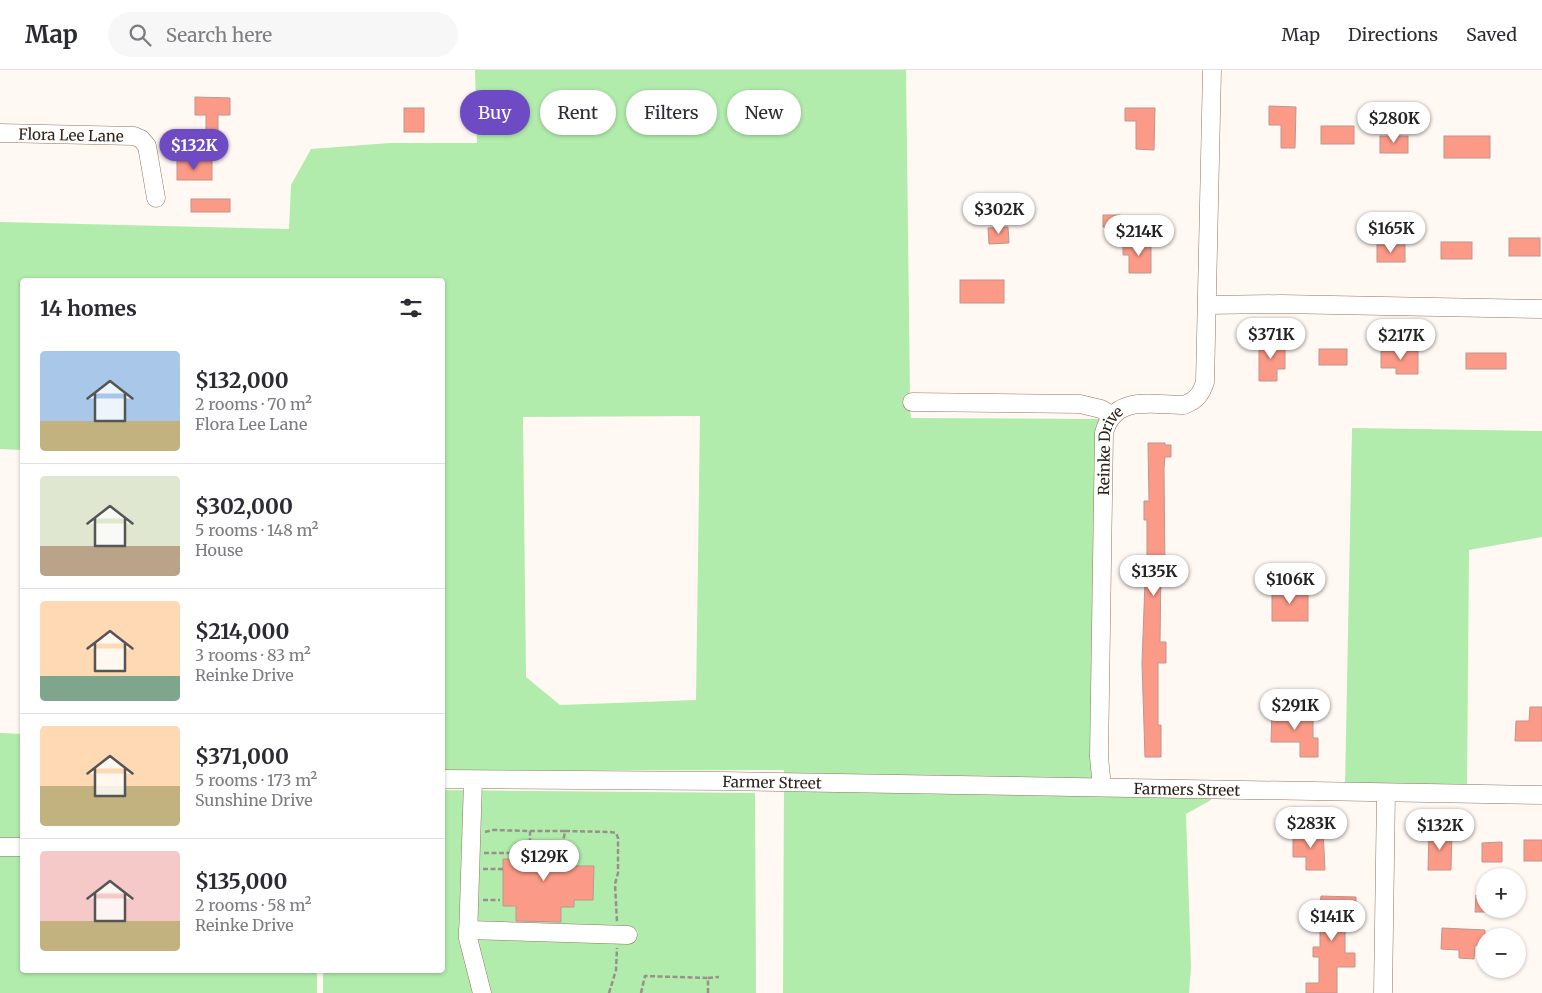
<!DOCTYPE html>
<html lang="en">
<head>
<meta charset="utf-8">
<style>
	:root { --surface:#fff; --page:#f7f7f7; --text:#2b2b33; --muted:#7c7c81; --line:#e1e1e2; --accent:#6e4bc4 }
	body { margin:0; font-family:Merriweather,serif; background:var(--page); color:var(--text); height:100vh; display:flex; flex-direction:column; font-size:19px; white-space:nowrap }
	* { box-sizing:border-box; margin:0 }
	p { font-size:16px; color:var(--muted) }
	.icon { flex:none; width:28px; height:28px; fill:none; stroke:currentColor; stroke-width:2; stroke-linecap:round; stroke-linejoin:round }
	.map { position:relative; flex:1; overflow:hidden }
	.sheet { position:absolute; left:20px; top:208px; width:425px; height:695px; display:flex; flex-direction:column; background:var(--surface); border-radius:5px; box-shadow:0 1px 4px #0004 }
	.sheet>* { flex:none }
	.hud { position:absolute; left:460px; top:20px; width:475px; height:45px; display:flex; gap:10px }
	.controls { position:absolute; left:1476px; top:798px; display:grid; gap:10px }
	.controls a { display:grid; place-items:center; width:50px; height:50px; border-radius:50%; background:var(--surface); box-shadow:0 1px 4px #0004; font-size:25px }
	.price { position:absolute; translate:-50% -42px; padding:0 11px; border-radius:18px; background:#fff; color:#222; font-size:16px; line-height:32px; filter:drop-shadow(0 1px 2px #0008) }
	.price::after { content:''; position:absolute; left:50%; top:30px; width:15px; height:11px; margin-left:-8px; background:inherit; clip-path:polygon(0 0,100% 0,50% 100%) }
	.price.selected { background:var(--accent); color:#fff }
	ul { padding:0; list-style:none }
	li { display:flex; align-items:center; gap:15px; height:125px; padding:0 20px }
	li+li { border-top:1px solid var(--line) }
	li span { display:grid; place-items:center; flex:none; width:140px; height:100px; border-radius:5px; color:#555 }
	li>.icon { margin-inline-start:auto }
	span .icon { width:60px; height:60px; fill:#fffc; stroke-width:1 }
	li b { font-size:21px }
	h2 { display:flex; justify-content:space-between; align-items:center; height:60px; padding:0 20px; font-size:21px }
	.tag { padding:0 18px; border-radius:22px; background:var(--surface); box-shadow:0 1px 4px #0004; font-size:18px; line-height:45px }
	.tag.selected { background:var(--accent); color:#fff }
	header { display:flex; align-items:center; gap:30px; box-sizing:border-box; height:70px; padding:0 25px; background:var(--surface); border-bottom:1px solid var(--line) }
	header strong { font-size:24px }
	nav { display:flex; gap:28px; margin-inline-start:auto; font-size:18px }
	.search { width:350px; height:45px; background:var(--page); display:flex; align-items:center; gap:12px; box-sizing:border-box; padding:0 18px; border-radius:28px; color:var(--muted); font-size:19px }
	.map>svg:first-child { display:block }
</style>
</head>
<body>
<header>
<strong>Map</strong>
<div class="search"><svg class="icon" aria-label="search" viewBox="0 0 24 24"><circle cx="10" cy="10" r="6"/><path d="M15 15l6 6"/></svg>Search here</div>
<nav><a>Map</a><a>Directions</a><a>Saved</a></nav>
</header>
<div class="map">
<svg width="1542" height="923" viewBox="0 0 1542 923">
	<rect width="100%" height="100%" fill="#fff8f3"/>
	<g fill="#b1ecac" fill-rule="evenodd">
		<path d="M 475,0 L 906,0 L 910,326 L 905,326 L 905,338 L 910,339 L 911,348 L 1101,349 L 1095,711 L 784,706 L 784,700 L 443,701 L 442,210 L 22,210 L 22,380 L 0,379 L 0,152 L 289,159 L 291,115 L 311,79 L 390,73 L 477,73 ZM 700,346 L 696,630 L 560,635 L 526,607 L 523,347 Z"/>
		<polygon points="1352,358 1542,361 1542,467 1469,480 1467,718 1345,716"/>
		<polygon points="0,663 22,664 22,771 0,770"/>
		<polygon points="784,718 1211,727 1211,730 1186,744 1191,897 1189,923 783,923"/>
		<polygon points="443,720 755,723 756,923 323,923 323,900 442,900"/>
		<polygon points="0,783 22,783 22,900 317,900 317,923 0,923"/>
	</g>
	<g fill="#fc9a88" stroke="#be968e">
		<polygon points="195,27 230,28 230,45 218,45 218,69 206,69 206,45 195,45"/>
		<polygon points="1269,36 1296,37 1295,78 1281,78 1281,55 1269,55"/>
		<rect x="404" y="38" width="20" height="24"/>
		<polygon points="1125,38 1155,38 1154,80 1136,79 1136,51 1125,51"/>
		<rect x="1321" y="56" width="33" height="18"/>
		<rect x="1380" y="66" width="28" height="17"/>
		<rect x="1444" y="66" width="46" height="22"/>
		<rect x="177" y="91" width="35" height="19"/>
		<rect x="191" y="129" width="39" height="13"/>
		<rect x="1103" y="145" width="17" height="12"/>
		<polygon points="1008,157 1009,173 989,174 988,158"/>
		<rect x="1509" y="168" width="31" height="18"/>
		<polygon points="1123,172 1151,172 1151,203 1129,203 1129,185 1123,185"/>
		<rect x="1441" y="172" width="31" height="17"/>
		<rect x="1377" y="175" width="28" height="17"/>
		<rect x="960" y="210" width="44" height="23"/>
		<polygon points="1259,271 1285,271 1285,299 1277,299 1277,311 1259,311"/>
		<rect x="1319" y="279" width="28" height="16"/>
		<polygon points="1381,281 1418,281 1418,304 1396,304 1396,298 1381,298"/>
		<rect x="1466" y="283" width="40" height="16"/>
		<polygon points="1148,373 1165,373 1165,375 1171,375 1171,387 1165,387 1164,398 1165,498 1161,498 1160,572 1166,572 1166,593 1158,593 1158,655 1161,655 1161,687 1145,687 1142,593 1145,512 1147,512 1147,450 1144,450 1144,431 1149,431"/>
		<rect x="1272" y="519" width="36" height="32"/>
		<polygon points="1530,637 1542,637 1542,671 1515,671 1516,651 1529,651"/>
		<polygon points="1272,641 1313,641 1313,668 1318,668 1318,687 1300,687 1300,672 1271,672"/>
		<polygon points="1306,760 1323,760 1325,800 1306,800 1306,787 1293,787 1293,765 1306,765"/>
		<polygon points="1429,762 1452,762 1451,800 1428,800"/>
		<rect x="1524" y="770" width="18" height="21"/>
		<polygon points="1502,772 1502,792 1482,792 1482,773"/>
		<polygon points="515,773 562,773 562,790 575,790 575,796 594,796 593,830 574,830 574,837 561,837 561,852 516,851 516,836 503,836 503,789 515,789"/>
		<polygon points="1476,825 1485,825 1485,842 1475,842"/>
		<polygon points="1321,826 1356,827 1356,840 1345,840 1345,883 1355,883 1355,897 1337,897 1337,923 1306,923 1306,913 1319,913 1319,887 1313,887 1313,877 1320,877 1320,846 1313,846 1313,835 1320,835"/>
		<polygon points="1442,858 1485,860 1485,876 1475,875 1474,889 1459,888 1459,880 1441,879"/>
	</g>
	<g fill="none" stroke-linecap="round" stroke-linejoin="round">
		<g stroke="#947560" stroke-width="19">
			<g id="minor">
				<path id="s1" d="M 0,63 L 134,66 L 141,69 L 147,76 L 156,128"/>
				<polyline points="1208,235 1281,234 1542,239"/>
				<polyline points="912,332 1080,334 1101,339 1111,345"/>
				<path id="s2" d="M 442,709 L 723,711 L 1542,725"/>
				<polyline points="473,711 468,868 482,923"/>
				<path id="s3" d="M 1102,717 L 1099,687 L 1104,363 C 1114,324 1152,335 1184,335 C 1197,330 1201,324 1205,312 L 1212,0"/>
				<polyline points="0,777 22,777"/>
				<polyline points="468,860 628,865"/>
				<polyline points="1383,923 1386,723"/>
			</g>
		</g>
		<g stroke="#999089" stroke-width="2.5" stroke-dasharray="5 2.5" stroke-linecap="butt">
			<polyline points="530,761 565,761 562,779 565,790"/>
			<polyline points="565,761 610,762 616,763 618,768 618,803 615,814 617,852"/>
			<polyline points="485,762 493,760 530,761 530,773"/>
			<polyline points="484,783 515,783"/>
			<polyline points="483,799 503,799"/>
			<polyline points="483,830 500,830"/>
			<polyline points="609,923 616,900 617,878"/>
			<polyline points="641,923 645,906 708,908"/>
			<polyline points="708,923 708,908 719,907"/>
		</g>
		<use href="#minor" stroke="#fff" stroke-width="18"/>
	</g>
	<g text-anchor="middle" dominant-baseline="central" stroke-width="5" stroke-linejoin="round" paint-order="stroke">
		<g font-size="15" fill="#2e2118" stroke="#fff">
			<text stroke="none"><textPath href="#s1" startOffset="71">Flora Lee Lane</textPath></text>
			<text stroke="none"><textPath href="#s3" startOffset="338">Reinke Drive</textPath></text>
			<text stroke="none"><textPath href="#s2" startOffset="330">Farmer Street</textPath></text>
			<text stroke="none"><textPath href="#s2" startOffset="745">Farmers Street</textPath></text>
		</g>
	</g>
</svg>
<div class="controls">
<a>+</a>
<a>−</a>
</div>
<b class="price" style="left:1394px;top:74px">$280K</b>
<b class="price selected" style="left:194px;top:101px">$132K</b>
<b class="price" style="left:999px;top:165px">$302K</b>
<b class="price" style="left:1391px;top:184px">$165K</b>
<b class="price" style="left:1139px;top:187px">$214K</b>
<b class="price" style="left:1271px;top:290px">$371K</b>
<b class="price" style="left:1401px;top:291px">$217K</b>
<b class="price" style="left:1154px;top:527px">$135K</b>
<b class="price" style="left:1290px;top:535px">$106K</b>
<b class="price" style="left:1295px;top:661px">$291K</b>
<b class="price" style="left:1311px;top:779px">$283K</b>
<b class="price" style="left:1440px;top:781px">$132K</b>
<b class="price" style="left:544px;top:812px">$129K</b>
<b class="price" style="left:1332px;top:872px">$141K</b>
<div class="hud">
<a class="tag selected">Buy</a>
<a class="tag">Rent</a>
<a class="tag">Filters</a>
<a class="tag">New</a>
</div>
<section class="sheet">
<h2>14 homes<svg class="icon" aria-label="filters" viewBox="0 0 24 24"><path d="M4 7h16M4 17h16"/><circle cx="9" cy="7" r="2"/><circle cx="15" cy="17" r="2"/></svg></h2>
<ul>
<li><span style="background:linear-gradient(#a9c7e8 70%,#c2b280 0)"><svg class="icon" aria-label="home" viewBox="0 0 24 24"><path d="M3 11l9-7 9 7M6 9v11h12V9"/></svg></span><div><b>$132,000</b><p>2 rooms · 70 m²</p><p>Flora Lee Lane</p></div></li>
<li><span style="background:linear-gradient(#dfe7d0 70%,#b9a48a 0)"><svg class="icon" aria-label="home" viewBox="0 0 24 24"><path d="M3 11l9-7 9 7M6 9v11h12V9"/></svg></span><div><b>$302,000</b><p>5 rooms · 148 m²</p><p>House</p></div></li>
<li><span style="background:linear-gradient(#ffd9b3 75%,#7fa58c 0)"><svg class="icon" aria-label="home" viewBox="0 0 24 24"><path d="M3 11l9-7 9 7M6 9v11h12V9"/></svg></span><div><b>$214,000</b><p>3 rooms · 83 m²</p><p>Reinke Drive</p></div></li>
<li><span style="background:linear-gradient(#ffd9b3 60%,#c2b280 0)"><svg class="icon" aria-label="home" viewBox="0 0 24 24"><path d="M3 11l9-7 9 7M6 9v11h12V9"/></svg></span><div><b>$371,000</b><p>5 rooms · 173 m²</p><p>Sunshine Drive</p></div></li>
<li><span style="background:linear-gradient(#f6c9c9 70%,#c2b280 0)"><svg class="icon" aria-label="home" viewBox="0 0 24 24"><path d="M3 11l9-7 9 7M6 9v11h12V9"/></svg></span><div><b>$135,000</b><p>2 rooms · 58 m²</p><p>Reinke Drive</p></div></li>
</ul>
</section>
</div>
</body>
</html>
